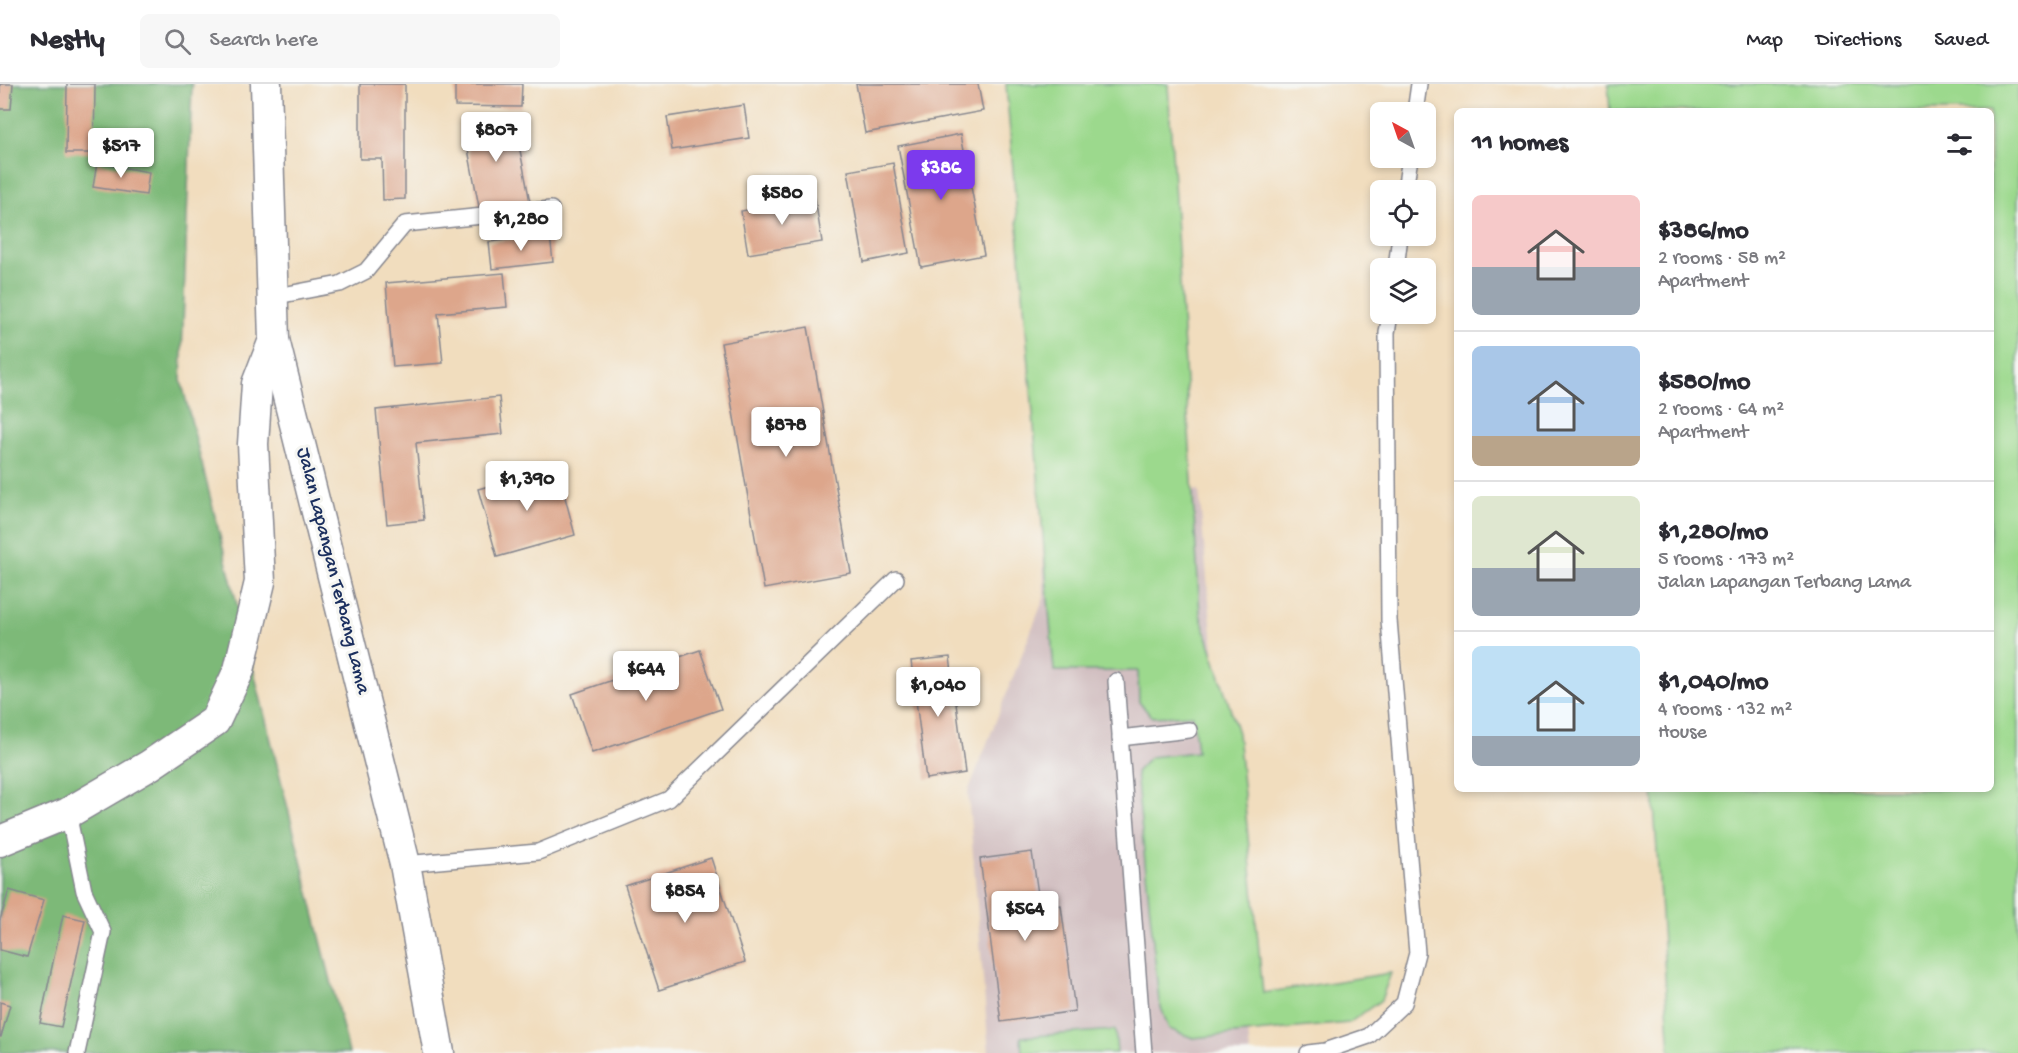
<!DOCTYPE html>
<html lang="en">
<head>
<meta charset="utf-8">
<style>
	:root { --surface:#fff; --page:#f7f7f7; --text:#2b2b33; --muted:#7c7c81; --line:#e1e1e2; --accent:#7c3aed }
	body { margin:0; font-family:"Gochi Hand",sans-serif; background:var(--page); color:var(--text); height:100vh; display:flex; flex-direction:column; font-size:22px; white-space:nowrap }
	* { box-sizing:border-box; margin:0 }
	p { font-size:20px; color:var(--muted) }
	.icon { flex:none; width:33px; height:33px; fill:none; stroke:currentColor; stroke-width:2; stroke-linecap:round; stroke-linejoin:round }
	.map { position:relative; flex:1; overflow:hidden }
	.side { position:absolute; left:1454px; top:24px; width:540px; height:684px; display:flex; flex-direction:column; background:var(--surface); border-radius:9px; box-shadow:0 3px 9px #0003 }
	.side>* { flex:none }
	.needle { width:39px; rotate:320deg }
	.buttons { position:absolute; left:1370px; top:18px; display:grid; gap:12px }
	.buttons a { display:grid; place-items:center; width:66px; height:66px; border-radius:9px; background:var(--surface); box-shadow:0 3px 9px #0003; font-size:30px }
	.price { position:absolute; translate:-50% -51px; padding:0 14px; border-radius:6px; background:#fff; color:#222; font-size:20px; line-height:39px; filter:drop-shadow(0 2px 3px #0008) }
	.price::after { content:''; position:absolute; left:50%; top:36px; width:18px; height:14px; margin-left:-9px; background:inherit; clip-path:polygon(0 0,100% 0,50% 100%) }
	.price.selected { background:var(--accent); color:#fff }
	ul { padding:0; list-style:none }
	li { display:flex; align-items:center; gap:18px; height:150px; padding:0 18px }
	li+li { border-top:2px solid var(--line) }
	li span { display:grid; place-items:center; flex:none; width:168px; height:120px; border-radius:9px; color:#555 }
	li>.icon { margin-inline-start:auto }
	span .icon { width:72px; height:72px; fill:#fffc; stroke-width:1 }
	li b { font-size:26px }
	h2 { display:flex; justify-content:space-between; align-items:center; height:72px; padding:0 18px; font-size:26px }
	header { display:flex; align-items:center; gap:36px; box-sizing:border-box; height:84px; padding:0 30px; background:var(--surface); border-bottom:2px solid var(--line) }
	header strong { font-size:28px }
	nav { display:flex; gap:33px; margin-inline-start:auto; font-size:21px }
	.search { width:420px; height:54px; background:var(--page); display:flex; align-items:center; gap:15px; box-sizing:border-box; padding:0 21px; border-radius:9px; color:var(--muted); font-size:22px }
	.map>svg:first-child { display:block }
</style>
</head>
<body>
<header>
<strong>Nestly</strong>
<div class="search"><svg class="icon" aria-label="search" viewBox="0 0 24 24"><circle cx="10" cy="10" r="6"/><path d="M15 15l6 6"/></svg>Search here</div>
<nav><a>Map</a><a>Directions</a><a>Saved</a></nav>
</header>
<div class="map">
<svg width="2018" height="969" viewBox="0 0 2018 969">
	<rect width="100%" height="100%" fill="#f6f6f2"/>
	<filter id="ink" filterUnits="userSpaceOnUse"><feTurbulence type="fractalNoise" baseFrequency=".0167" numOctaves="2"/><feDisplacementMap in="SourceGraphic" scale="12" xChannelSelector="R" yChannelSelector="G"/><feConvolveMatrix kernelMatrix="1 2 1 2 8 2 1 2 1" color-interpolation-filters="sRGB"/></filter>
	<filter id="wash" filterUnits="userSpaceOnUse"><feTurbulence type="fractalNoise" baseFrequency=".008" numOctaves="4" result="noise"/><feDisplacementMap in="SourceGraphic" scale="24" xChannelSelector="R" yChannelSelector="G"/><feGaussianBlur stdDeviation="1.35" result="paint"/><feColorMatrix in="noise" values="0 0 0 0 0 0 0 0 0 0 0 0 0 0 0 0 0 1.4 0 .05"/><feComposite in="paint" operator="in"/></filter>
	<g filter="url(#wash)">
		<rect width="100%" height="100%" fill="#f1ddbe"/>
		<polygon fill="#d2bfc1" points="1199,406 1250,969 989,969 968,708 1044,514 1043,425"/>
		<g fill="#9cd98d" stroke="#5c8476" stroke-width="1.5">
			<polygon points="1006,0 1168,0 1200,530 1238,649 1263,909 1391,889 1381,916 1349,939 1193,954 1169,945 1159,918 1136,688 1150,673 1197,668 1193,631 1152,633 1139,618 1138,587 1054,587"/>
			<polygon points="1608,0 2018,0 2018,969 1670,969 1653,705 1990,705 1990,27 1610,27"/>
			<polygon points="1115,946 1117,969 1022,969 1021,953"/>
		</g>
		<polygon fill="#7db978" stroke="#4c746b" stroke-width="1.5" points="0,0 192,0 181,296 349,969 0,969"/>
		<g id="blocks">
			<g fill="#dda68b">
				<polygon points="0,0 13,0 11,25 0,25"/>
				<polygon points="67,0 95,0 94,69 66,69"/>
				<polygon points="360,0 405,0 405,115 383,116 382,75 360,75"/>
				<polygon points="455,0 522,0 521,23 455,22"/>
				<polygon points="856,0 978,0 983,27 865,49"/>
				<polygon points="744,21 749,54 672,66 667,33"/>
				<polygon points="513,30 530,118 480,128 463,39"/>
				<polygon points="961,50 984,171 921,183 898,62"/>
				<polygon points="97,79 149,88 146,111 93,103"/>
				<polygon points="893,79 909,169 864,178 848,87"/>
				<polygon points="815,114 822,158 748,170 741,127"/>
				<polygon points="550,151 553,178 492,185 489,158"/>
				<polygon points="504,189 507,223 438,229 443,279 393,283 386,199"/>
				<polygon points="808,243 851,489 764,505 721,259"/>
				<polygon points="499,313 503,350 416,359 424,436 387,440 376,326"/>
				<polygon points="557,383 575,451 497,473 478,405"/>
				<polygon points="700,566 721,625 592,669 572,610"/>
				<polygon points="950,573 965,689 926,695 911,577"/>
				<polygon points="1032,768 1040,824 1061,821 1075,927 1001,938 980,775"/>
				<polygon points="711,774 745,878 659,906 625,802"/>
				<polygon points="9,806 44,816 27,873 0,866 0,836"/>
				<polygon points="63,831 85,836 61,943 40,939"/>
				<polygon points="0,918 10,921 1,953 0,953"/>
			</g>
		</g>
	</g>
	<g filter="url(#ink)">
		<use href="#blocks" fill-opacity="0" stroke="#86868e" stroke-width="1.5"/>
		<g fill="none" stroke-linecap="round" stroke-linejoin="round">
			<g stroke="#86868e" stroke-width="18">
				<g id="lane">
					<polyline points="1415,28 1419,0"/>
					<polyline points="1405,106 1410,74"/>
					<polyline points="1396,184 1400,152"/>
					<polyline points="272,213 340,200 366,187 405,140 551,125"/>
					<polyline points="1116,597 1144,969"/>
					<polyline points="1120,654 1189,646"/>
					<polyline points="68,729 84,807 103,848 77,969"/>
					<polyline points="405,780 538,768 669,715 896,495"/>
					<polyline points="1308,969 1325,967 1369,952 1404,919 1417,869 1389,536 1387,249 1390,230"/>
				</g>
			</g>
			<g stroke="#86868e" stroke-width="33">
				<g id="street">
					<polyline points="266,0 274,256 405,780 439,969"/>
					<polyline points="0,757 68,729 150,681 215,637 239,586 260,498 253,360 257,300 274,256"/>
				</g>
			</g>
			<use href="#lane" stroke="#fff" stroke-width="15"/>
			<use href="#street" stroke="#fff" stroke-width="30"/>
		</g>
	</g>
	<g text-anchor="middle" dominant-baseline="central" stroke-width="6" stroke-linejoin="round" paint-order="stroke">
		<g font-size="20" fill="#1b2f5e" stroke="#f6f6f2">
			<text transform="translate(332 487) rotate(76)">Jalan Lapangan Terbang Lama</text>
		</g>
	</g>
</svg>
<div class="buttons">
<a><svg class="needle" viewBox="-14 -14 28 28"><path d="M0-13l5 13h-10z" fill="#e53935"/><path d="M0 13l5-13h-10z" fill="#7c7c81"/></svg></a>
<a><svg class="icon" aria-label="locate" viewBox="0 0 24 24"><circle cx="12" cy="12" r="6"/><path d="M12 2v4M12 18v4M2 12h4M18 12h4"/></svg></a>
<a><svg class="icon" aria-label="layers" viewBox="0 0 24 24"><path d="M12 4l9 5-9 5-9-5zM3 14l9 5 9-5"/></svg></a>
</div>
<b class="price" style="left:496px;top:79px">$807</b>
<b class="price" style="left:121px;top:95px">$517</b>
<b class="price selected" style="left:941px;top:117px">$386</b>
<b class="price" style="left:782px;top:142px">$580</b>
<b class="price" style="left:521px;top:168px">$1,280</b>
<b class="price" style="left:786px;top:374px">$878</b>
<b class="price" style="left:527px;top:428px">$1,390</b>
<b class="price" style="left:646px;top:618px">$644</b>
<b class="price" style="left:938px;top:634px">$1,040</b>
<b class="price" style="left:685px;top:840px">$854</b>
<b class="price" style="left:1025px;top:858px">$564</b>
<section class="side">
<h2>11 homes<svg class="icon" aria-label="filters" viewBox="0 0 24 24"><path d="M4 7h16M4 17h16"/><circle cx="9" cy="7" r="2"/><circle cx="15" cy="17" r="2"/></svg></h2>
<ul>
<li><span style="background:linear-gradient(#f6c9c9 60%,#9aa5b1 0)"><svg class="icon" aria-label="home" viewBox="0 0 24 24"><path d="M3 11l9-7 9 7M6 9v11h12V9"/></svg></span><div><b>$386/mo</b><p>2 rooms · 58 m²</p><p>Apartment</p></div></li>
<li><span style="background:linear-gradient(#a9c7e8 75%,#b9a48a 0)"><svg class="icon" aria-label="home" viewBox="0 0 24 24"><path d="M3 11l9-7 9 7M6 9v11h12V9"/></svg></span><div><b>$580/mo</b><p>2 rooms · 64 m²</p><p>Apartment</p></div></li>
<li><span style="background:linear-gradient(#dfe7d0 60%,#9aa5b1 0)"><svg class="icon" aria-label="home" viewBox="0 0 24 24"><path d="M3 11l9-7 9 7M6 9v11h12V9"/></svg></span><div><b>$1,280/mo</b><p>5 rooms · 173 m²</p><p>Jalan Lapangan Terbang Lama</p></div></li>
<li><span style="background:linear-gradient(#bfe0f5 75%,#9aa5b1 0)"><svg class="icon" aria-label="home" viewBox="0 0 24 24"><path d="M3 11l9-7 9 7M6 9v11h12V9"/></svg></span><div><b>$1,040/mo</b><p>4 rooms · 132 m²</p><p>House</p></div></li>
</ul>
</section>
</div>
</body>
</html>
